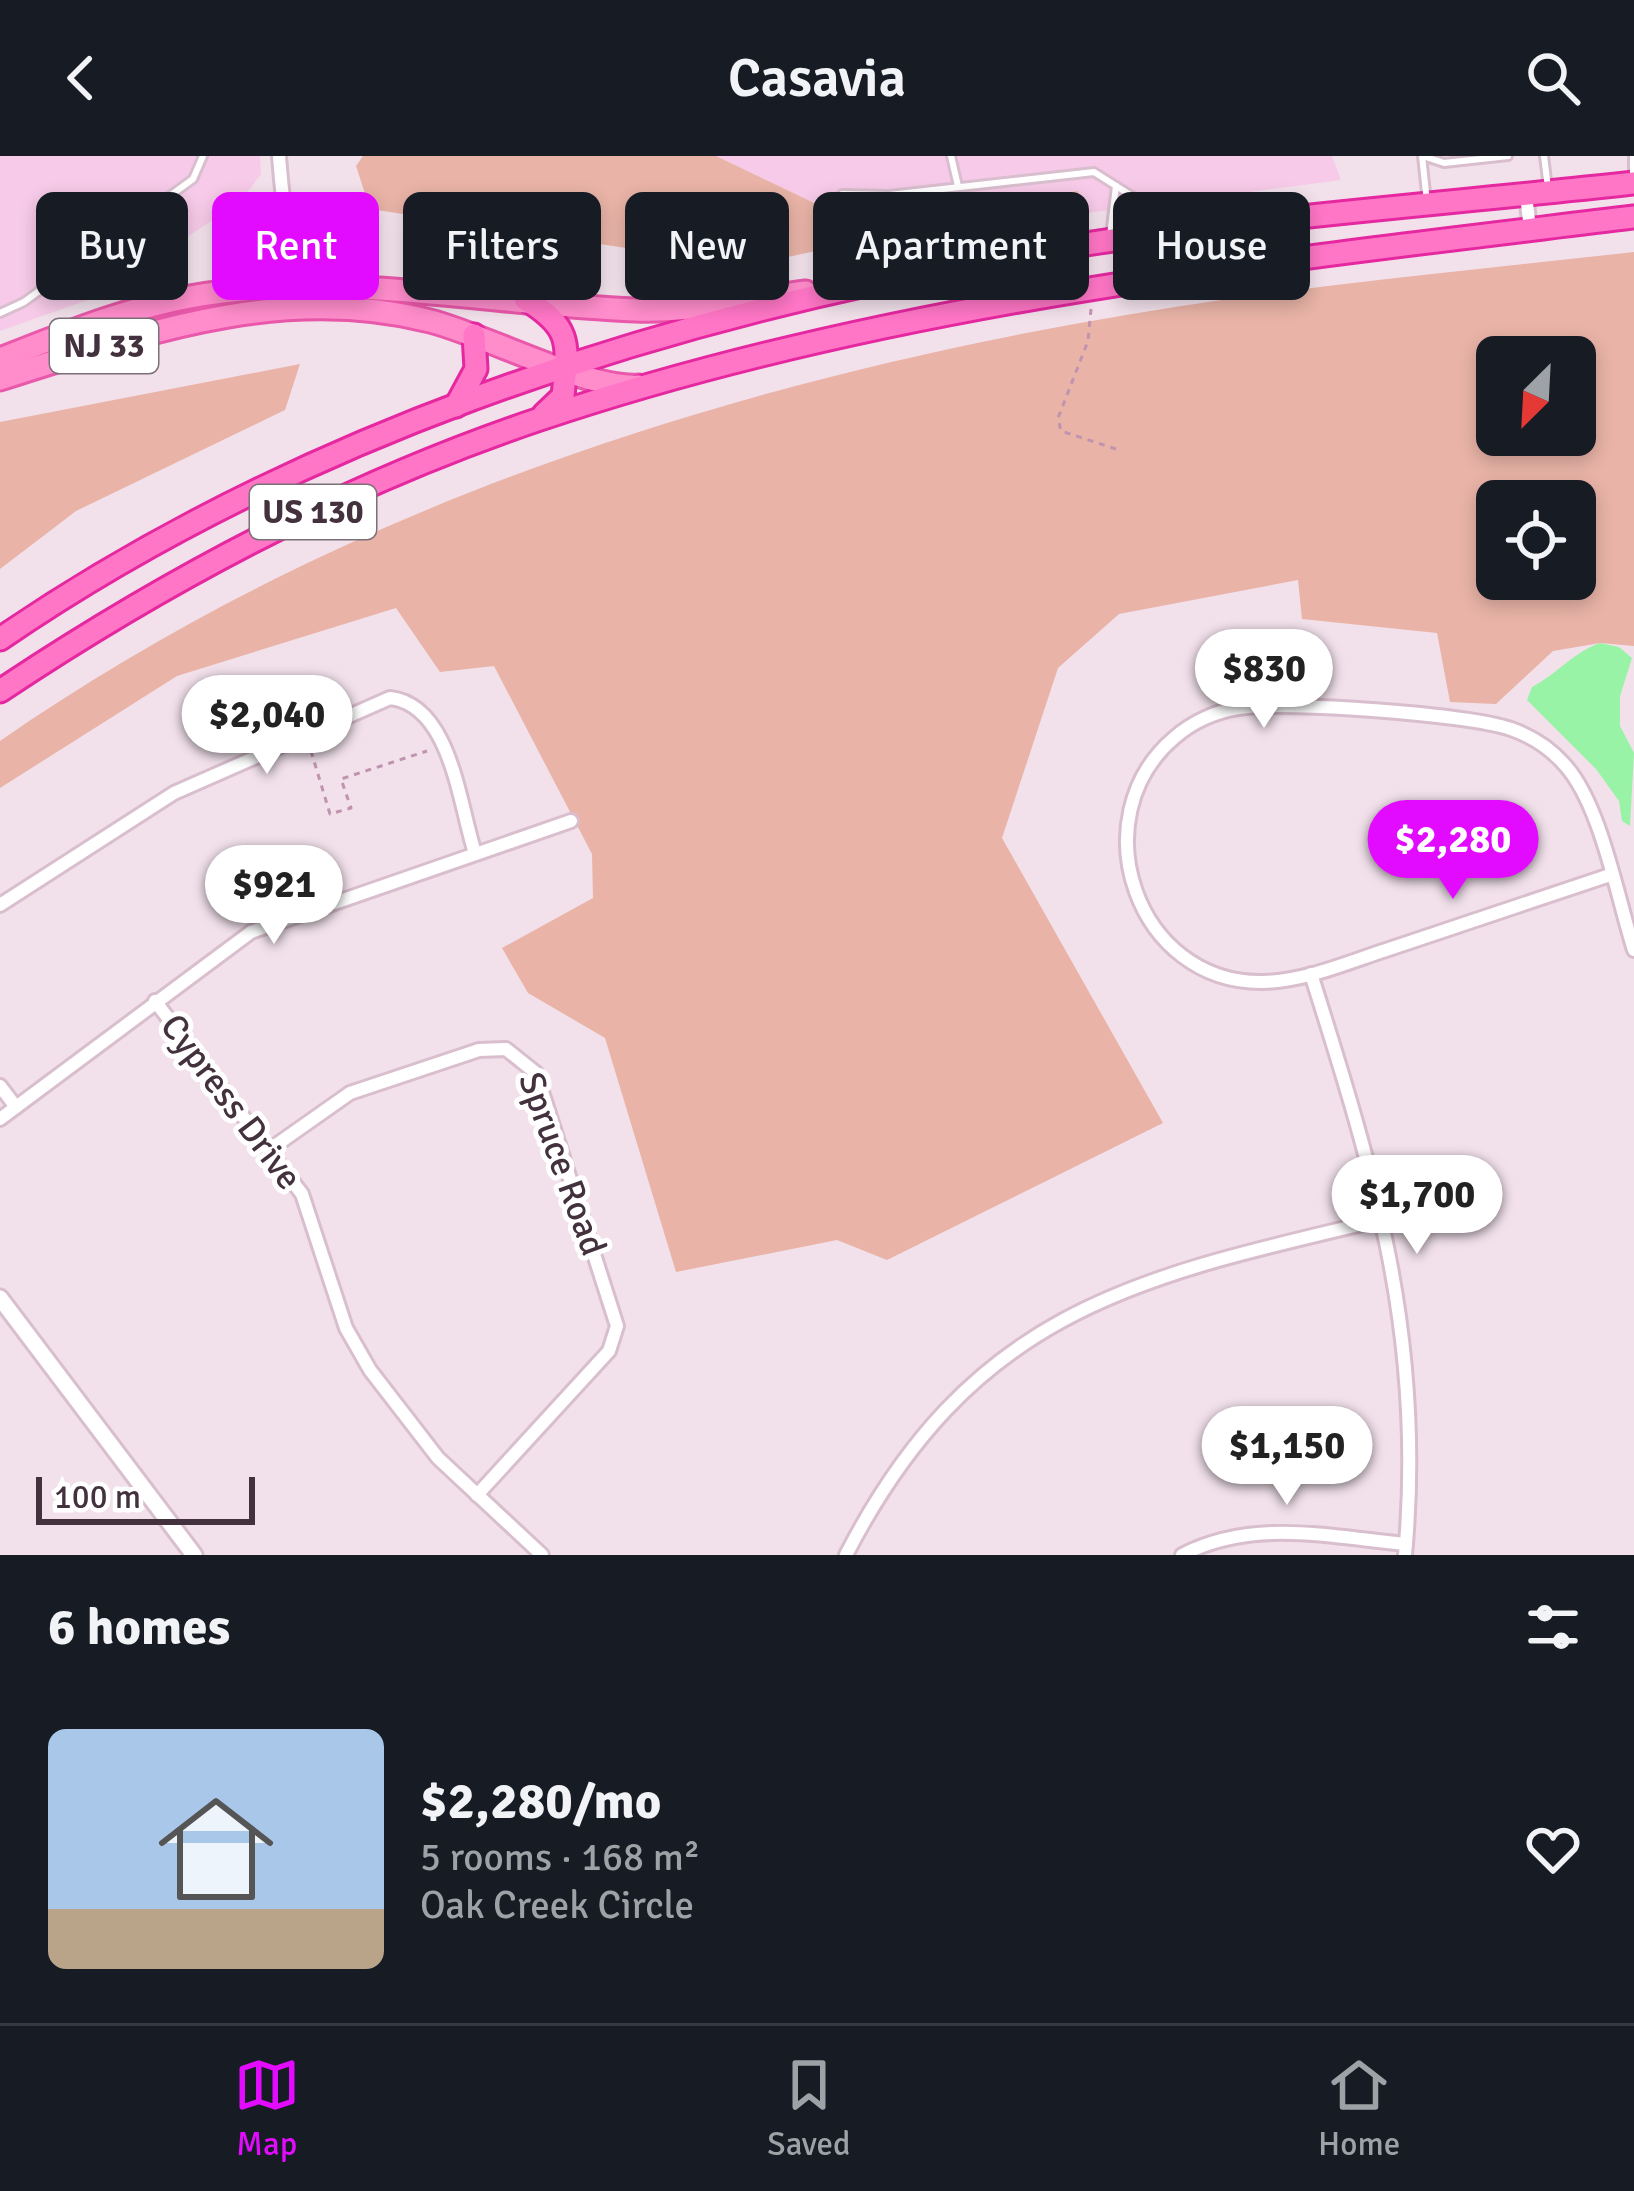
<!DOCTYPE html>
<html lang="en">
<head>
<meta charset="utf-8">
<style>
	:root { --surface:#171b24; --page:#242831; --text:#f1f3f6; --muted:#9ea1a6; --line:#363941; --accent:#e30bff }
	body { margin:0; font-family:Signika,sans-serif; background:var(--page); color:var(--text); height:100vh; display:flex; flex-direction:column; font-size:45px; white-space:nowrap }
	* { box-sizing:border-box; margin:0 }
	p { font-size:39px; color:var(--muted) }
	.icon { flex:none; width:66px; height:66px; fill:none; stroke:currentColor; stroke-width:2; stroke-linecap:round; stroke-linejoin:round }
	.map { position:relative; height:1399px; overflow:hidden }
	.drawer { display:flex; flex-direction:column; background:var(--surface); flex:1 }
	.drawer>* { flex:none }
	.guide { position:absolute; left:36px; top:36px; width:1563px; height:108px; display:flex; gap:24px }
	.needle { width:78px; rotate:204deg }
	.controls { position:absolute; left:1476px; top:180px; display:grid; gap:24px }
	.controls a { display:grid; place-items:center; width:120px; height:120px; border-radius:18px; background:var(--surface); box-shadow:0 6px 18px #0003; font-size:60px }
	.scale { position:absolute; left:36px; bottom:30px; width:219px; box-sizing:border-box; padding-left:12px; border:6px solid #43323d; border-top:0; font-size:33px; line-height:42px; white-space:nowrap; color:#43323d; -webkit-text-stroke:9px #fff; paint-order:stroke }
	.price { position:absolute; translate:-50% -102px; padding:0 27px; border-radius:42px; background:#fff; color:#222; font-size:39px; line-height:78px; filter:drop-shadow(0 3px 6px #0008) }
	.price::after { content:''; position:absolute; left:50%; top:72px; width:36px; height:27px; margin-left:-18px; background:inherit; clip-path:polygon(0 0,100% 0,50% 100%) }
	.price.selected { background:var(--accent); color:#fff }
	ul { padding:0; list-style:none }
	li { display:flex; align-items:center; gap:36px; height:300px; padding:0 48px }
	li+li { border-top:3px solid var(--line) }
	li span { display:grid; place-items:center; flex:none; width:336px; height:240px; border-radius:18px; color:#555 }
	li>.icon { margin-inline-start:auto }
	span .icon { width:144px; height:144px; fill:#fffc; stroke-width:1 }
	li b { font-size:51px }
	h2 { display:flex; justify-content:space-between; align-items:center; height:144px; padding:0 48px; font-size:51px }
	.tag { padding:0 42px; border-radius:18px; background:var(--surface); box-shadow:0 6px 18px #0003; font-size:42px; line-height:108px }
	.tag.selected { background:var(--accent); color:#fff }
	header { display:flex; justify-content:space-between; align-items:center; height:156px; padding:0 48px; background:var(--surface); font-size:54px; font-weight:600 }
	.menu { display:flex; justify-content:space-around; align-items:center; height:168px; border-top:3px solid var(--line); background:var(--surface); font-size:33px; color:var(--muted) }
	.menu a { display:grid; justify-items:center; gap:6px }
	.menu .selected { color:var(--accent) }
	.map>svg:first-child { display:block }
</style>
</head>
<body>
<header><svg class="icon" aria-label="back" viewBox="0 0 24 24"><path d="M15 5l-7 7 7 7"/></svg>Casavia<svg class="icon" aria-label="search" viewBox="0 0 24 24"><circle cx="10" cy="10" r="6"/><path d="M15 15l6 6"/></svg></header>
<div class="map">
<svg width="1634" height="1399" viewBox="0 0 1634 1399">
	<rect width="100%" height="100%" fill="#f2e1eb"/>
	<g fill="#f6cae8">
		<polygon points="0,0 260,0 261,18 240,46 96,141 0,175"/>
		<polygon points="716,0 1332,0 1341,24 1087,57 1078,35 854,66"/>
	</g>
	<g fill="#e9b3a7" fill-rule="evenodd">
		<polygon points="363,0 716,0 854,66 1078,35 1087,57 914,74 755,108 718,106 370,53 356,10"/>
		<path d="M 1634,96 L 1634,490 L 1600,487 L 1553,495 L 1496,548 L 1450,546 L 1437,477 L 1302,463 L 1298,424 L 1119,458 L 1058,512 L 1002,682 L 1163,967 L 887,1104 L 837,1084 L 676,1116 L 605,882 L 528,837 L 502,792 L 593,742 L 592,698 L 494,510 L 440,516 L 396,452 L 177,520 L 0,632 L 0,585 C 364,333 792,206 1228,143 C 1363,124 1499,111 1634,96 ZM 1497,201 L 1575,201 L 1575,279 L 1497,279 ZM 1497,345 L 1575,345 L 1575,423 L 1497,423 Z"/>
		<polygon points="300,208 285,254 76,355 0,413 0,266"/>
	</g>
	<path fill="#99f3a6" d="M 1600,487 L 1619,491 L 1632,502 L 1620,540 L 1620,570 L 1634,597 L 1630,670 L 1622,665 L 1619,645 L 1596,613 L 1527,544 L 1532,531 C 1557,518 1575,495 1600,487 Z"/>
	<g fill="none" stroke-linecap="round" stroke-linejoin="round">
		<g stroke="#d9bece" stroke-width="12">
			<g id="service">
				<polyline points="951,0 958,30"/>
				<polyline points="1422,0 1427,46"/>
				<polyline points="1423,0 1444,7 1508,0"/>
				<polyline points="1544,0 1548,32"/>
				<polyline points="1633,0 1633,23"/>
				<polyline points="842,38 889,39 1094,16 1132,40 1156,75"/>
				<polyline points="1110,80 1116,30"/>
				<polyline points="0,157 24,146 193,23 203,0"/>
			</g>
		</g>
		<g stroke="#d9bece" stroke-width="18">
			<g id="minor">
				<path d="M 279,0 C 285,73 286,108 366,124"/>
				<polyline points="1526,39 1530,73"/>
				<path d="M 1610,719 C 1535,744 1461,769 1386,794 C 1346,807 1305,825 1263,826 C 1136,828 1080,662 1174,582 C 1192,566 1216,555 1239,552 C 1286,545 1466,558 1511,573 C 1531,580 1550,592 1564,608 C 1601,648 1617,741 1634,794"/>
				<path d="M 0,749 L 174,637 L 390,542 C 451,549 459,648 475,697"/>
				<path d="M 1311,818 C 1375,1020 1425,1184 1405,1399"/>
				<polyline points="155,845 302,1038 346,1172 370,1214 438,1302 542,1399"/>
				<polyline points="0,930 16,951"/>
				<polyline points="0,963 251,776 571,665"/>
				<polyline points="269,994 350,937 479,894 506,893 536,917 617,1170 609,1195 477,1339"/>
				<path d="M 846,1399 C 973,1153 1137,1121 1384,1063"/>
				<path d="M 1182,1399 C 1254,1362 1330,1381 1406,1388"/>
			</g>
		</g>
		<g stroke="#d9bece" stroke-width="21">
			<polyline id="tertiary" points="0,1142 194,1399"/>
		</g>
		<g stroke="#e958aa" stroke-width="27">
			<g id="primary">
				<path d="M 0,203 C 62,179 124,153 190,141 C 340,114 485,148 635,154 C 691,156 750,143 806,136"/>
				<path d="M 0,223 C 142,178 280,127 430,165 C 486,179 588,234 639,230"/>
			</g>
		</g>
		<g stroke="#e528a0" stroke-width="27">
			<g id="trunk">
				<path d="M 525,143 C 573,172 568,188 563,240 L 544,258"/>
				<polyline points="456,250 476,213 474,179"/>
				<path d="M 0,483 C 291,284 640,168 985,105 C 1199,65 1418,51 1634,27"/>
				<path d="M 0,535 C 168,423 349,327 540,263 C 894,144 1266,106 1634,61"/>
			</g>
		</g>
		<g stroke="#c094af" stroke-width="3" stroke-dasharray="6 6" stroke-linecap="butt">
			<polyline points="1091,153 1088,185 1058,262 1061,275 1116,293"/>
			<polyline points="311,595 330,658 351,652 341,623 427,595"/>
		</g>
		<use href="#service" stroke="#fff" stroke-width="6"/>
		<use href="#minor" stroke="#fff" stroke-width="12"/>
		<use href="#tertiary" stroke="#fff" stroke-width="15"/>
		<use href="#primary" stroke="#ff8dcc" stroke-width="21"/>
		<use href="#trunk" stroke="#ff76c6" stroke-width="21"/>
	</g>
	<g text-anchor="middle" dominant-baseline="central" stroke-width="10" stroke-linejoin="round" paint-order="stroke">
		<g fill="#fff" stroke="#7b7077" stroke-width="3">
			<rect x="50" y="163" width="108" height="54" rx="9"/>
			<rect x="250" y="329" width="126" height="54" rx="9"/>
		</g>
		<g font-size="33" font-weight="bold" fill="#43323d">
			<text x="104" y="190">NJ 33</text>
			<text x="313" y="356">US 130</text>
		</g>
		<g font-size="36" fill="#43323d" stroke="#fff">
			<text transform="translate(231 946) rotate(53)">Cypress Drive</text>
			<text transform="translate(562 1008) rotate(70)">Spruce Road</text>
		</g>
	</g>
</svg>
<div class="controls">
<a><svg class="needle" viewBox="-14 -14 28 28"><path d="M0-13l5 13h-10z" fill="#e53935"/><path d="M0 13l5-13h-10z" fill="#9ea1a6"/></svg></a>
<a><svg class="icon" aria-label="locate" viewBox="0 0 24 24"><circle cx="12" cy="12" r="6"/><path d="M12 2v4M12 18v4M2 12h4M18 12h4"/></svg></a>
</div>
<div class="scale">100 m</div>
<b class="price" style="left:1264px;top:575px">$830</b>
<b class="price" style="left:267px;top:621px">$2,040</b>
<b class="price selected" style="left:1453px;top:746px">$2,280</b>
<b class="price" style="left:274px;top:791px">$921</b>
<b class="price" style="left:1417px;top:1101px">$1,700</b>
<b class="price" style="left:1287px;top:1352px">$1,150</b>
<div class="guide">
<a class="tag">Buy</a>
<a class="tag selected">Rent</a>
<a class="tag">Filters</a>
<a class="tag">New</a>
<a class="tag">Apartment</a>
<a class="tag">House</a>
</div>
</div>
<section class="drawer">
<h2>6 homes<svg class="icon" aria-label="filters" viewBox="0 0 24 24"><path d="M4 7h16M4 17h16"/><circle cx="9" cy="7" r="2"/><circle cx="15" cy="17" r="2"/></svg></h2>
<ul>
<li><span style="background:linear-gradient(#a9c7e8 75%,#b9a48a 0)"><svg class="icon" aria-label="home" viewBox="0 0 24 24"><path d="M3 11l9-7 9 7M6 9v11h12V9"/></svg></span><div><b>$2,280/mo</b><p>5 rooms · 168 m²</p><p>Oak Creek Circle</p></div><svg class="icon" aria-label="heart" viewBox="0 0 24 24"><path d="M12 20l-8-8c-3-5 5-10 8-4 3-6 11-1 8 4z"/></svg></li>
</ul>
</section>
<nav class="menu">
<a class="selected"><svg class="icon" aria-label="map" viewBox="0 0 24 24"><path d="M3 6l6-2 6 2 6-2v14l-6 2-6-2-6 2zM9 4v14M15 6v14"/></svg>Map</a>
<a><svg class="icon" aria-label="saved" viewBox="0 0 24 24"><path d="M7 4h10v16l-5-4-5 4z"/></svg>Saved</a>
<a><svg class="icon" aria-label="home" viewBox="0 0 24 24"><path d="M3 11l9-7 9 7M6 9v11h12V9"/></svg>Home</a>
</nav>
</body>
</html>
